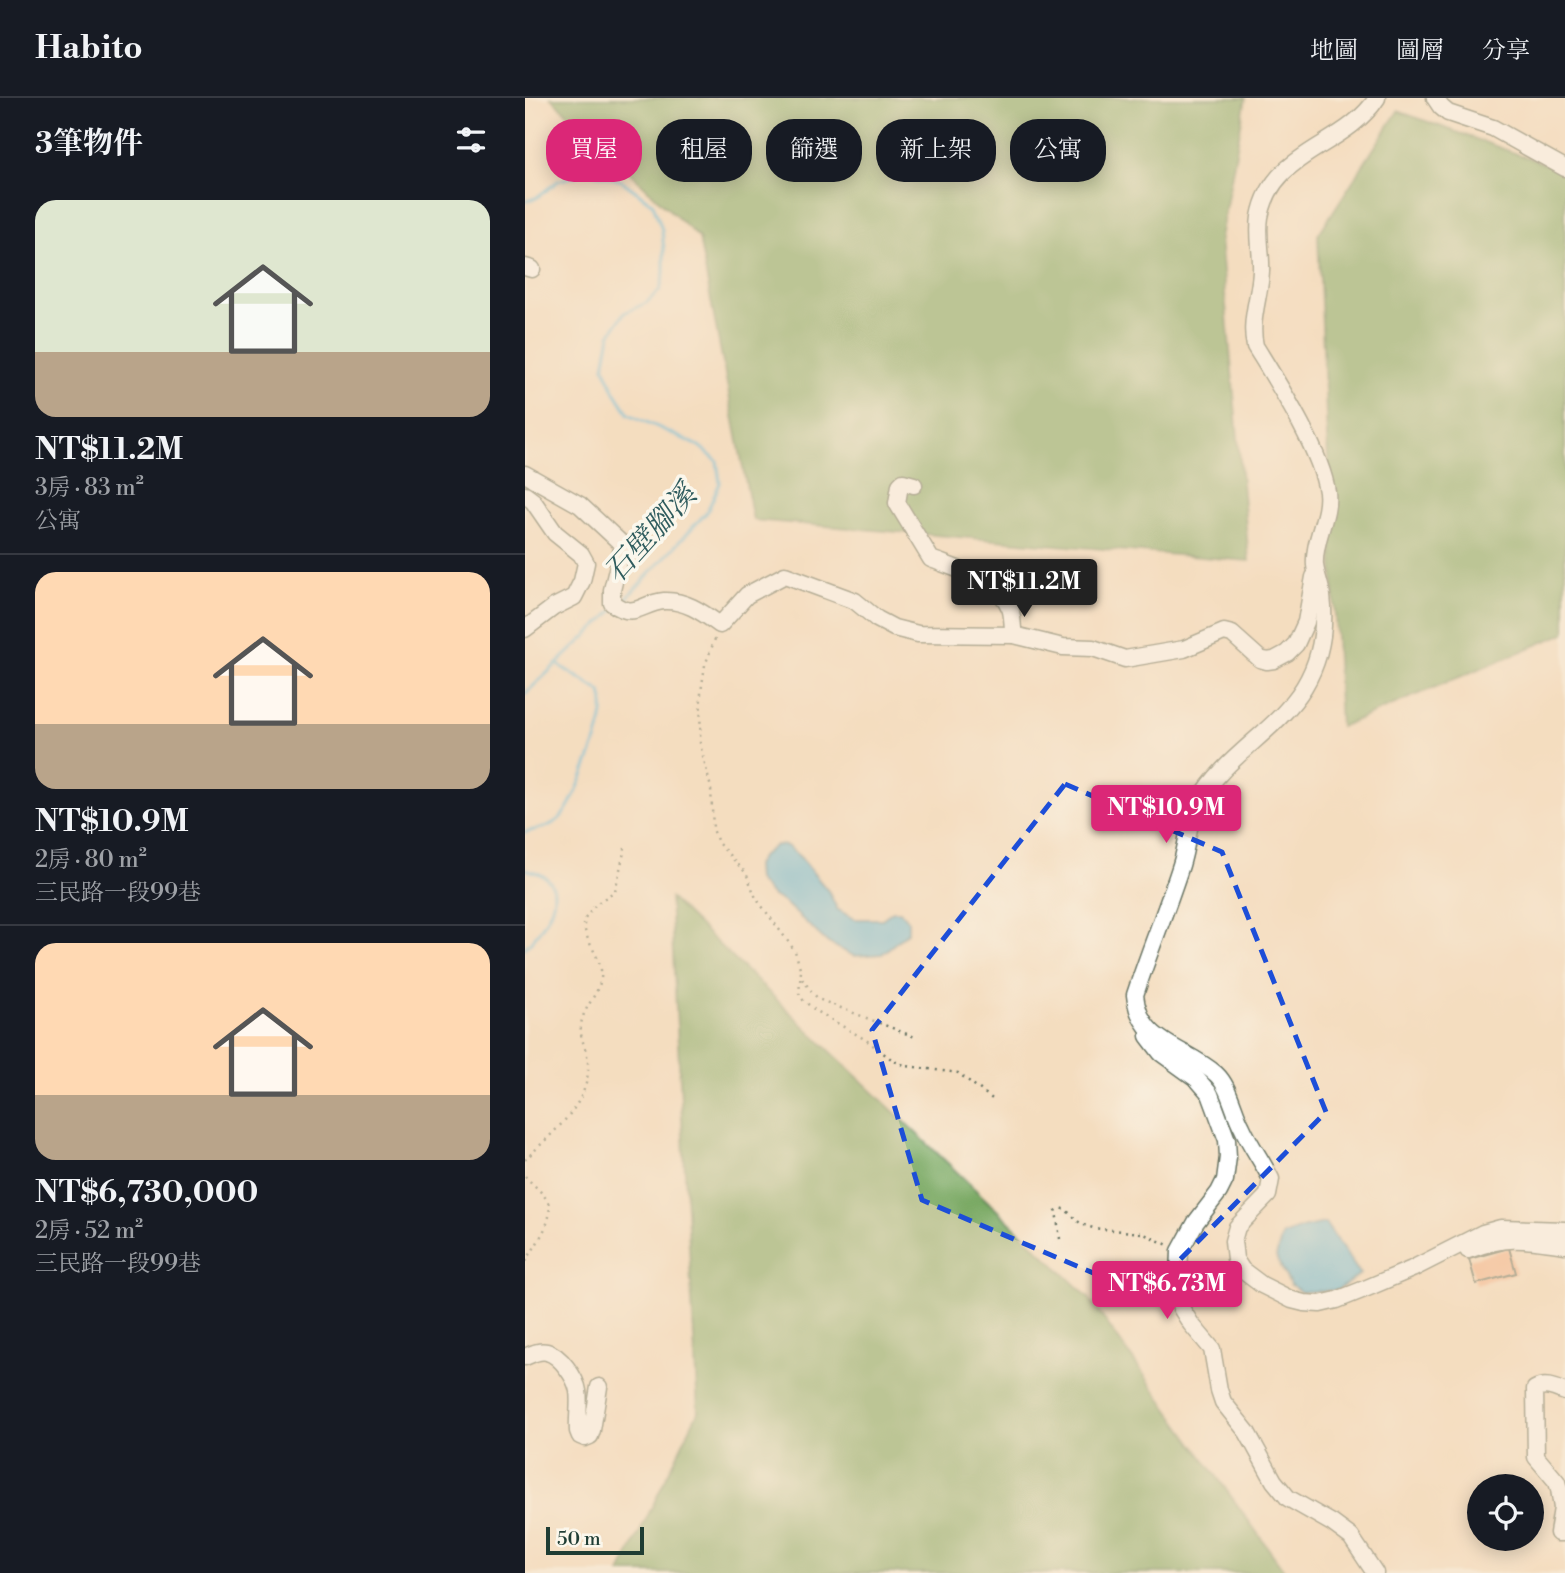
<!DOCTYPE html>
<html lang="zh-TW">
<head>
<meta charset="utf-8">
<style>
	:root { --surface:#171b24; --page:#20242c; --text:#f1f3f6; --muted:#9ea1a6; --line:#363941; --accent:#db2777 }
	body { margin:0; font-family:"Libre Bodoni","Noto Serif TC",serif; background:var(--page); color:var(--text); height:100vh; display:flex; flex-direction:column; font-size:26px; white-space:nowrap }
	* { box-sizing:border-box; margin:0 }
	p { font-size:23px; color:var(--muted) }
	.icon { flex:none; width:38px; height:38px; fill:none; stroke:currentColor; stroke-width:2; stroke-linecap:round; stroke-linejoin:round }
	.map { position:relative; flex:1; overflow:hidden }
	.sheet { display:flex; flex-direction:column; background:var(--surface); width:525px }
	.sheet>* { flex:none }
	.hud { position:absolute; left:21px; top:21px; width:665px; height:63px; display:flex; gap:14px }
	.buttons { position:absolute; left:942px; top:1376px; display:grid; gap:14px }
	.buttons a { display:grid; place-items:center; width:77px; height:77px; border-radius:50%; background:var(--surface); box-shadow:0 4px 18px #0003; font-size:35px }
	.scale { position:absolute; left:21px; bottom:18px; width:98px; box-sizing:border-box; padding-left:7px; border:4px solid #1f3d34; border-top:0; font-size:19px; line-height:24px; white-space:nowrap; color:#1f3d34; -webkit-text-stroke:5px #fbf7ec; paint-order:stroke }
	.price { position:absolute; translate:-50% -60px; padding:0 16px; border-radius:7px; background:var(--accent); color:#fff; font-size:23px; line-height:46px; filter:drop-shadow(0 2px 4px #0008) }
	.price::after { content:''; position:absolute; left:50%; top:42px; width:21px; height:16px; margin-left:-10px; background:inherit; clip-path:polygon(0 0,100% 0,50% 100%) }
	.price.active { background:#222; color:#fff }
	ul { padding:0; list-style:none }
	li { display:grid; align-content:center; gap:14px; height:371px; padding:0 35px }
	li+li { border-top:2px solid var(--line) }
	li span { display:grid; place-items:center; height:217px; border-radius:21px; color:#555 }
	li>.icon { margin-inline-start:auto }
	span .icon { width:126px; height:126px; fill:#fffc; stroke-width:1 }
	li b { font-size:30px }
	h2 { display:flex; justify-content:space-between; align-items:center; height:84px; padding:0 35px; font-size:30px }
	.pill { padding:0 24px; border-radius:28px; background:var(--surface); box-shadow:0 4px 18px #0003; font-size:24px; line-height:63px }
	.pill.active { background:var(--accent); color:#fff }
	header { display:flex; align-items:center; gap:42px; box-sizing:border-box; height:98px; padding:0 35px; background:var(--surface); border-bottom:2px solid var(--line) }
	header strong { font-size:33px }
	nav { display:flex; gap:38px; margin-inline-start:auto; font-size:24px }
	main { display:flex; flex:1; min-height:0 }
	.map>svg:first-child { display:block }
</style>
</head>
<body>
<header>
<strong>Habito</strong>
<nav><a>地圖</a><a>圖層</a><a>分享</a></nav>
</header>
<main>
<section class="sheet">
<h2>3筆物件<svg class="icon" aria-label="filters" viewBox="0 0 24 24"><path d="M4 7h16M4 17h16"/><circle cx="9" cy="7" r="2"/><circle cx="15" cy="17" r="2"/></svg></h2>
<ul>
<li><span style="background:linear-gradient(#dfe7d0 70%,#b9a48a 0)"><svg class="icon" aria-label="home" viewBox="0 0 24 24"><path d="M3 11l9-7 9 7M6 9v11h12V9"/></svg></span><div><b>NT$11.2M</b><p>3房 · 83 m²</p><p>公寓</p></div></li>
<li><span style="background:linear-gradient(#ffd9b3 70%,#b9a48a 0)"><svg class="icon" aria-label="home" viewBox="0 0 24 24"><path d="M3 11l9-7 9 7M6 9v11h12V9"/></svg></span><div><b>NT$10.9M</b><p>2房 · 80 m²</p><p>三民路一段99巷</p></div></li>
<li><span style="background:linear-gradient(#ffd9b3 70%,#b9a48a 0)"><svg class="icon" aria-label="home" viewBox="0 0 24 24"><path d="M3 11l9-7 9 7M6 9v11h12V9"/></svg></span><div><b>NT$6,730,000</b><p>2房 · 52 m²</p><p>三民路一段99巷</p></div></li>
</ul>
</section>
<div class="map">
<svg width="1040" height="1475" viewBox="0 0 1040 1475">
	<rect width="100%" height="100%" fill="#fbf7ec"/>
	<filter id="ink" filterUnits="userSpaceOnUse"><feTurbulence type="fractalNoise" baseFrequency=".0143" numOctaves="2"/><feDisplacementMap in="SourceGraphic" scale="14" xChannelSelector="R" yChannelSelector="G"/><feConvolveMatrix kernelMatrix="1 2 1 2 8 2 1 2 1" color-interpolation-filters="sRGB"/></filter>
	<filter id="wash" filterUnits="userSpaceOnUse"><feTurbulence type="fractalNoise" baseFrequency=".00686" numOctaves="4" result="noise"/><feDisplacementMap in="SourceGraphic" scale="28" xChannelSelector="R" yChannelSelector="G"/><feGaussianBlur stdDeviation="1.57" result="paint"/><feColorMatrix in="noise" values="0 0 0 0 0 0 0 0 0 0 0 0 0 0 0 0 0 1.4 0 .05"/><feComposite in="paint" operator="in"/></filter>
	<g filter="url(#wash)">
		<rect width="100%" height="100%" fill="#f4ddbf"/>
		<g fill="#79a963" stroke="#4c734c" stroke-width="2">
			<polygon points="26,0 721,0 695,140 724,463 228,422 174,140"/>
			<polygon points="873,13 1040,73 1040,535 815,629 793,137"/>
			<polygon points="145,800 563,1199 761,1475 95,1475 173,1314"/>
		</g>
		<g fill="#5eb9dc" stroke="#3e7b88" stroke-width="2">
			<polygon points="251,747 262,748 275,759 304,794 312,811 329,821 357,821 368,813 375,813 383,823 383,834 357,856 329,858 303,845 260,805 246,797 232,782 231,767 237,758"/>
			<polygon points="800,1125 835,1176 813,1192 776,1194 765,1186 751,1159 757,1137 780,1129"/>
		</g>
		<g fill="none" stroke-linecap="round" stroke-linejoin="round">
			<g stroke="#5eb9dc" stroke-width="3.5">
				<polyline points="0,103 11,100 33,83 64,74 97,83 128,106 137,132 139,153 139,175 135,192 121,205 99,215 85,237 79,269 90,294 104,316 174,348 192,363 195,385 182,414 96,506"/>
				<polyline points="0,596 90,511"/>
				<path d="M 0,734 C 12,731 26,729 35,720 C 50,705 75,637 78,615 C 79,607 78,601 76,594 L 32,566"/>
				<path d="M 0,771 C 7,773 16,775 21,780 C 43,797 14,837 0,850"/>
			</g>
		</g>
		<g id="blocks">
			<polygon fill="#f5af84" points="984,1150 991,1175 951,1186 944,1161"/>
		</g>
	</g>
	<g filter="url(#ink)">
		<use href="#blocks" fill-opacity="0" stroke="#6a7565" stroke-width="2"/>
		<g fill="none" stroke-linecap="round" stroke-linejoin="round">
			<g stroke="#6a7565" stroke-width="19">
				<g id="minor">
					<path d="M 852,0 C 819,51 747,52 735,119 C 732,137 737,156 736,173 C 735,199 724,222 730,248 C 752,284 796,352 802,394 C 805,418 788,442 790,467 C 791,477 796,488 797,498 C 801,531 796,561 779,589 C 752,633 701,657 675,702 C 661,726 664,742 656,767 C 642,811 624,853 610,897 C 614,945 660,949 691,976 C 705,989 708,1013 717,1029 C 725,1047 737,1063 746,1081 L 743,1097 L 712,1129 L 708,1143 L 710,1161 L 717,1172 L 737,1187 L 767,1202 L 779,1205 L 795,1206 L 812,1202 L 842,1190 L 887,1171 L 958,1135 L 976,1130 L 1040,1132"/>
					<polyline points="910,0 916,9 923,15 968,30 1040,70"/>
					<polyline points="0,169 7,171"/>
					<path d="M 0,376 L 55,407 L 98,447 L 87,492 L 87,505 C 110,522 116,505 139,503 C 161,502 178,515 195,527 L 222,497 L 260,477 L 330,503 L 352,521 L 369,530 L 393,536 L 489,537 L 538,549 L 568,550 L 600,561 L 659,551 L 699,534 L 707,536 L 735,561 L 742,563 L 749,562 L 762,555 L 771,546 L 781,524 L 789,479"/>
					<path d="M 389,387 L 378,384 L 375,387 L 372,405 L 406,461 C 431,471 474,482 485,510 C 488,517 487,529 489,537"/>
					<polyline points="0,397 8,403 30,435 56,456 61,465 57,483 49,499 29,509 0,531"/>
					<polyline points="623,938 636,955 672,981 685,996 702,1042 703,1059 700,1082 694,1094 671,1124 655,1153 653,1201 656,1210 666,1226 687,1251 694,1292 698,1304 722,1334 749,1383 763,1400 807,1425 826,1439 850,1475"/>
					<path d="M 943,1152 C 981,1137 1000,1141 1040,1147"/>
					<path d="M 0,1259 C 7,1256 14,1252 22,1254 C 35,1257 51,1280 53,1293 C 55,1305 52,1320 53,1333 L 55,1338 L 60,1340 L 65,1338 L 67,1332 L 74,1289"/>
					<path d="M 1040,1294 C 1030,1290 1020,1285 1010,1291 L 1011,1359 L 1032,1384 L 1034,1391 L 1037,1410 L 1033,1435 L 1040,1435"/>
				</g>
			</g>
			<g stroke="#6a7565" stroke-width="2.5" stroke-dasharray="2 5" stroke-linecap="butt">
				<polyline points="190,541 180,567 176,594 175,646 186,690 188,731 193,745 221,775 231,800 270,853 276,873 274,895 278,902 290,912 341,942 369,963 382,968 433,975 470,1003"/>
				<polyline points="277,881 293,901 390,939"/>
				<path d="M 0,1062 C 25,1036 66,1007 63,965 C 63,953 54,940 56,928 C 57,908 79,893 76,872 C 73,854 58,841 59,822 L 71,806 L 90,793 L 100,750"/>
				<path d="M 0,1078 C 6,1085 14,1091 20,1099 C 35,1118 9,1147 0,1166"/>
				<polyline points="535,1141 531,1113 535,1110 541,1112 556,1126 568,1130 617,1135 643,1147"/>
			</g>
			<use href="#minor" stroke="#fff" stroke-width="16"/>
		</g>
	</g>
	<path d="M0 0H1040V1475H0ZM 540,686 L 697,754 L 801,1014 L 620,1197 L 397,1102 L 347,932 Z" fill="#f4ddbf" fill-opacity=".55" fill-rule="evenodd"/>
	<path fill="none" stroke="#1d4ed8" stroke-width="5" stroke-dasharray="14 9" stroke-linejoin="round" d="M 540,686 L 697,754 L 801,1014 L 620,1197 L 397,1102 L 347,932 Z"/>
	<g text-anchor="middle" dominant-baseline="central" stroke-width="7" stroke-linejoin="round" paint-order="stroke">
		<g font-size="30" font-style="italic" fill="#2f5c5e" stroke="#fbf7ec">
			<text transform="translate(126 436) rotate(-48)">石壁腳溪</text>
		</g>
	</g>
</svg>
<div class="buttons">
<a><svg class="icon" aria-label="locate" viewBox="0 0 24 24"><circle cx="12" cy="12" r="6"/><path d="M12 2v4M12 18v4M2 12h4M18 12h4"/></svg></a>
</div>
<div class="scale">50 m</div>
<b class="price active" style="left:499px;top:521px">NT$11.2M</b>
<b class="price" style="left:641px;top:747px">NT$10.9M</b>
<b class="price" style="left:642px;top:1223px">NT$6.73M</b>
<div class="hud">
<a class="pill active">買屋</a>
<a class="pill">租屋</a>
<a class="pill">篩選</a>
<a class="pill">新上架</a>
<a class="pill">公寓</a>
</div>
</div>
</main>
</body>
</html>
